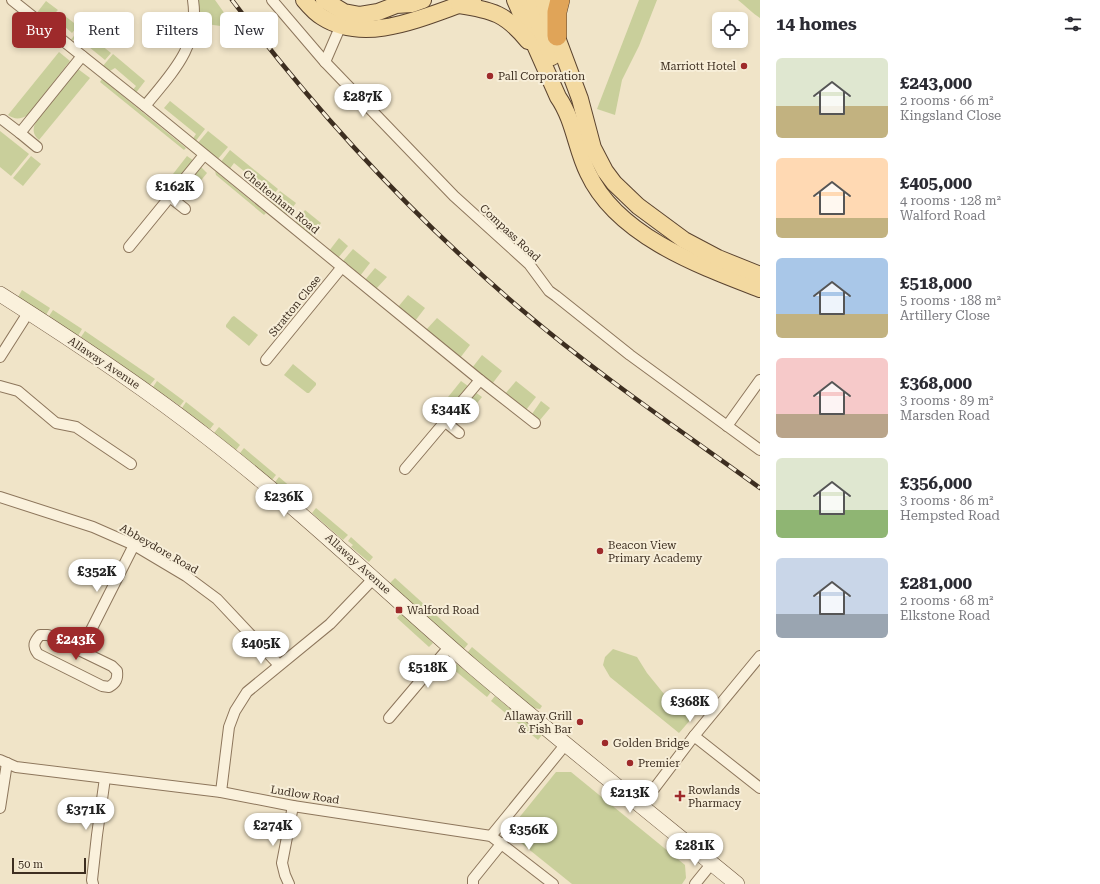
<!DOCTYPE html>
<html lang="en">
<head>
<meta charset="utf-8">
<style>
	:root { --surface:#fff; --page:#f2f2f3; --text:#2b2b33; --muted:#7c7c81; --accent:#9e2a2b }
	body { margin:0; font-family:"Roboto Serif",serif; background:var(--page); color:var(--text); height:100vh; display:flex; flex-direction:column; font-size:15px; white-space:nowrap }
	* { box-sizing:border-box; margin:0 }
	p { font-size:13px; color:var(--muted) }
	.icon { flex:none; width:22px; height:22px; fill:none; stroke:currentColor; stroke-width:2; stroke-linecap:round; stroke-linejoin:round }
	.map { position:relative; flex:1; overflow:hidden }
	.panel { display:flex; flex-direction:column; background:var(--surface); width:340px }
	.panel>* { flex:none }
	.banner { position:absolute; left:12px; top:12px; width:380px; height:36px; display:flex; gap:8px }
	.fabs { position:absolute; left:712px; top:12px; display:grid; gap:8px }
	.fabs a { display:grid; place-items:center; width:36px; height:36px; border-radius:6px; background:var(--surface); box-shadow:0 2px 6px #0003; font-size:20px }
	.scale { position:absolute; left:12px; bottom:10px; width:74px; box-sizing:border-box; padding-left:4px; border:2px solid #3d2e20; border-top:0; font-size:11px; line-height:14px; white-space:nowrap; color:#3d2e20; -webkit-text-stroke:3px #f7eed8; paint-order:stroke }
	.price { position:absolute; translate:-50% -34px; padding:0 9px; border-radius:14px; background:#fff; color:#222; font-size:13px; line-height:26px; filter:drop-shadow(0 1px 2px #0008) }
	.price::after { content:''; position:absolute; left:50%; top:24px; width:12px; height:9px; margin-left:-6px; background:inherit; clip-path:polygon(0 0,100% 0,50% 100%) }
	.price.active { background:var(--accent); color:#fff }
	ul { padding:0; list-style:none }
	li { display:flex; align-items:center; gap:12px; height:100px; padding:0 16px }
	li span { display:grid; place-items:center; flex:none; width:112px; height:80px; border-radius:6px; color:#555 }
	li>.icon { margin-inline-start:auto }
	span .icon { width:48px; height:48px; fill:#fffc; stroke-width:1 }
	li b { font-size:17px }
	h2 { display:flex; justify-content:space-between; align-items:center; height:48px; padding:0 16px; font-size:17px }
	.pill { padding:0 14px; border-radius:6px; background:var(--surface); box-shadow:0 2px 6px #0003; font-size:14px; line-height:36px }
	.pill.active { background:var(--accent); color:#fff }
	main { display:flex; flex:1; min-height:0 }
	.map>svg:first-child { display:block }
</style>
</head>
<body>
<main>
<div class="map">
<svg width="760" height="884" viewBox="0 0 760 884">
	<rect width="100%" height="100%" fill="#f0e4c8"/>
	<g fill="#c9cf9b">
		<polygon points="197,0 215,0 235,28 199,23 200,17"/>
		<polygon points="639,0 657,0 639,46 622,80 615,115 597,109"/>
		<path d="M 738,0 L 760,0 L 760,18 C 752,13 746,6 738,0 Z"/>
		<polygon points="46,1 58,10 52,16 49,14 40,17 36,14"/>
		<polygon points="61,13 78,26 72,33 56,19"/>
		<polygon points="80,28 111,53 105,60 78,38 70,41"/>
		<path d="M 59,52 L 70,61 L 28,115 C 21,119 15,120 8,115 Z"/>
		<polygon points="113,54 145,81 135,94 132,91 136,86 115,68 108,72 102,67"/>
		<path d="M 78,69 L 90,78 L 39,140 C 33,135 32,129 36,122 Z"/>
		<polygon points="102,79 186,148 184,150 100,82"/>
		<polygon points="170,101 205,129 195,142 192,140 196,134 164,108"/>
		<polygon points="0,131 29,154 11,176 0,167"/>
		<polygon points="208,131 228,147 217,160 197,144"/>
		<polygon points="230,150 278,189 273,195 234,163 229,170 220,163"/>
		<polygon points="31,156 41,164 23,186 13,178"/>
		<path d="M 187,156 L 194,161 C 187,170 178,188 166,183 Z"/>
		<path d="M 201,167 L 207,173 L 186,199 C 178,188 194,176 201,167 Z"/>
		<polygon points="215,171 266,213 264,215 216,175"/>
		<polygon points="280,191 296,203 286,216 270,203"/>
		<polygon points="305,210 321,223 311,236 295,223"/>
		<polygon points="339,238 348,246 338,258 329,251"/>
		<polygon points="353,249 370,263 360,276 342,262"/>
		<polygon points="375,268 387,277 376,289 365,280"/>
		<polygon points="22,290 50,308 46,315 18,297"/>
		<polygon points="408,295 425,308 415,321 398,307"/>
		<polygon points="53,310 82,329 78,336 49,316"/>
		<polygon points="234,316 258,335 249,346 226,327 226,325 232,317"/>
		<polygon points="437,318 470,345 460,358 426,330"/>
		<polygon points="85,331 155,379 150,385 81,337"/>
		<polygon points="482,355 502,371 492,384 472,368"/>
		<polygon points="293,364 316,383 316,385 309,393 307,393 284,375"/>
		<polygon points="157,381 184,401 180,406 153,387"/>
		<polygon points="461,381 468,386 450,408 444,409 440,407"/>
		<polygon points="516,381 536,397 526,410 505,394"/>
		<polygon points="475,392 482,397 461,423 457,417 458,413"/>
		<polygon points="541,401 550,408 540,420 532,414"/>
		<polygon points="186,402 214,424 210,429 182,408"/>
		<polygon points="219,427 240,445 236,450 214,433"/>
		<polygon points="244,448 276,475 272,480 240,453"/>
		<polygon points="279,477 299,494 295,499 275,482"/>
		<polygon points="316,508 348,535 343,540 312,513"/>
		<polygon points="351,537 373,557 369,562 351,547 353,545 348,541"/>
		<polygon points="395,578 468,644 463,650 390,583"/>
		<polygon points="401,613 433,643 429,647 397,618"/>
		<polygon points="472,647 542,706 540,709 533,708 467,653"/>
		<polygon points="613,649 637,657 647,673 673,705 692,718 679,733 610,677 603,665 605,657"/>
		<polygon points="457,664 491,692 487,697 453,669"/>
		<polygon points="495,696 542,735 538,740 491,701"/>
		<polygon points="556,772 571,772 685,865 686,878 682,884 572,884 516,839 514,824"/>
	</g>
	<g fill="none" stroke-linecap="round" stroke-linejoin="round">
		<g stroke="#8d765c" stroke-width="12">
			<g id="street">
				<polyline points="12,0 145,106 480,380 535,423"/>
				<polyline points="272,0 325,62"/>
				<polyline points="341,25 325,62 454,196 529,264 549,291 556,296 630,355 760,450"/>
				<path d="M 145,106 C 172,73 200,46 193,0"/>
				<polyline points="3,120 20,133"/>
				<polyline points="37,147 20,133 82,56"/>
				<polyline points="156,186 185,209"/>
				<polyline points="129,247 204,155"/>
				<polyline points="0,357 28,313"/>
				<polyline points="266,360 342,267"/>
				<polyline points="0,386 18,391 56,423 76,427 131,464"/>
				<polyline points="431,410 459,433"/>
				<polyline points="727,426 760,380"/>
				<polyline points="405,469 480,380"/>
				<polyline points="0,497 93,527 134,545 186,576 217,599 279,665"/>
				<path d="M 40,635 L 48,635 L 112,666 L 117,671 C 118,679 116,683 109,687 L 102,686 L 38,654 C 32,646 34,642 40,635 Z"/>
				<polyline points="81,650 134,545"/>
				<polyline points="389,718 450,646"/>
				<polyline points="694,736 760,788"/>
				<polyline points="0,760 16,767 221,792 293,806 491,836 553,884"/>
				<polyline points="221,792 229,727 235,711 247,692 330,624 374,578"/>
				<polyline points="641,806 694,736 760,656"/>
				<polyline points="0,808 7,763"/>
				<polyline points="491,836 565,745"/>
				<polyline points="93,884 92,880 97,835 105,778"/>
				<polyline points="289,884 285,875 282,863 293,806"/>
				<polyline points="473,884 473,879 502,843"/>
				<polyline points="695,884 712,863"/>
			</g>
		</g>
		<g stroke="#6f573f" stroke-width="16">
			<path id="secondary" d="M 0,294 C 71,339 141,385 207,437 C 300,509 384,590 473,667 C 560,741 649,812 737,884"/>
		</g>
		<g stroke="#5b4430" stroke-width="18">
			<g id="primary">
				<path d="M 304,0 C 309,6 315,13 322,17 C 367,46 427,15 473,0"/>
				<polyline points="324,0 344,12 360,15 378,12 396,5 412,4 423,0"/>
				<path d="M 515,0 L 558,97 C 574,120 576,149 588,173 C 617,236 700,266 760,289"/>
				<polyline points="529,0 552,57"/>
				<polyline points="543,0 580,99 593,148 605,171 614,183 638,206 684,240 718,258 760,275"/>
				<path d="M 459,5 C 493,10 506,14 528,41"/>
			</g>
		</g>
		<g stroke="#5b4430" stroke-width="20">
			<polyline id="highway" points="557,36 557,12 560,0"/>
		</g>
		<use href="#street" stroke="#faf1dc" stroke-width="10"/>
		<use href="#secondary" stroke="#faf1dc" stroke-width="15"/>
		<use href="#primary" stroke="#f3d9a0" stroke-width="16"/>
		<use href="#highway" stroke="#e0a458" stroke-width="19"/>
		<g stroke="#3d2e20" stroke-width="4.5">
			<path id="rail" d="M 232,0 C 317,113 414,218 522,310 C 597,374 680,430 760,488"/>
		</g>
		<use href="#rail" stroke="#f7eed8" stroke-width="3" stroke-dasharray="9" stroke-linecap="butt"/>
	</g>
	<g fill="#9e2a2b" stroke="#f7eed8" stroke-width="1.5">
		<circle cx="744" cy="66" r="4"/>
		<circle cx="490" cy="76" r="4"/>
		<circle cx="600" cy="551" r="4"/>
		<rect x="395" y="606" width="8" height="8" rx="2"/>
		<circle cx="580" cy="722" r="4"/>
		<circle cx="605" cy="743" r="4"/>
		<circle cx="630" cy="763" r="4"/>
		<path d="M678 790h4v4h4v4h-4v4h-4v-4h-4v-4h4z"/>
	</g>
	<g text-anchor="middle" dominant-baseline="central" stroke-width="4" stroke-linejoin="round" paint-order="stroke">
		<g font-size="11" fill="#3d2e20" stroke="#f7eed8" text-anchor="start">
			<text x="736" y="66" text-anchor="end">Marriott Hotel</text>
			<text x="498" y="76">Pall Corporation</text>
			<text x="608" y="545">Beacon View<tspan x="608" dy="13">Primary Academy</tspan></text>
			<text x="407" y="610">Walford Road</text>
			<text x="572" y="716" text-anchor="end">Allaway Grill<tspan x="572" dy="13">&amp; Fish Bar</tspan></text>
			<text x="613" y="743">Golden Bridge</text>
			<text x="638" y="763">Premier</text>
			<text x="688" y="790">Rowlands<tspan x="688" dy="13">Pharmacy</tspan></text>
		</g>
		<g font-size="11" fill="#3d2e20" stroke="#f7eed8">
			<text transform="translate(281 202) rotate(39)">Cheltenham Road</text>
			<text transform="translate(510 233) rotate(43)">Compass Road</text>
			<text transform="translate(295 306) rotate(-51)">Stratton Close</text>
			<text transform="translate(104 363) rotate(34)">Allaway Avenue</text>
			<text transform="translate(159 549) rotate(30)">Abbeydore Road</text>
			<text transform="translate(358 564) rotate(42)">Allaway Avenue</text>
			<text transform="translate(305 795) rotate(9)">Ludlow Road</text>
		</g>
	</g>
</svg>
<div class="fabs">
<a><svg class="icon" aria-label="locate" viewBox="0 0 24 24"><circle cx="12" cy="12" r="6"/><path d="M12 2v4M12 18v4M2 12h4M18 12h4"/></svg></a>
</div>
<div class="scale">50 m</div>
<b class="price" style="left:363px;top:118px">£287K</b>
<b class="price" style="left:175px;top:208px">£162K</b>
<b class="price" style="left:451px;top:431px">£344K</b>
<b class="price" style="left:284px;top:518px">£236K</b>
<b class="price" style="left:97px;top:593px">£352K</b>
<b class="price active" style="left:76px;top:661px">£243K</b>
<b class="price" style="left:261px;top:665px">£405K</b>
<b class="price" style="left:428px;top:689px">£518K</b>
<b class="price" style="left:690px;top:723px">£368K</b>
<b class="price" style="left:630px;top:814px">£213K</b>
<b class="price" style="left:86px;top:831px">£371K</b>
<b class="price" style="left:273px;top:847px">£274K</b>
<b class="price" style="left:529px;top:851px">£356K</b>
<b class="price" style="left:695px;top:867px">£281K</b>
<div class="banner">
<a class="pill active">Buy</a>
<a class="pill">Rent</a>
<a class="pill">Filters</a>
<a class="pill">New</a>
</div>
</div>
<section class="panel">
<h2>14 homes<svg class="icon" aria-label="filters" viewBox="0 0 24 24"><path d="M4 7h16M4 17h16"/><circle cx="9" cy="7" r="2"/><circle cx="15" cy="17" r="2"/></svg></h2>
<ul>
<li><span style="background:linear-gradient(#dfe7d0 60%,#c2b280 0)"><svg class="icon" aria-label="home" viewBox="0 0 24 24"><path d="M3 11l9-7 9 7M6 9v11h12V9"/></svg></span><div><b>£243,000</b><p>2 rooms · 66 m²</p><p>Kingsland Close</p></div></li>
<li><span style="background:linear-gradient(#ffd9b3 75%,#c2b280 0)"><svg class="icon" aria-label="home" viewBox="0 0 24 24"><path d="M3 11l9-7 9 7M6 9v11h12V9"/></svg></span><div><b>£405,000</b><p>4 rooms · 128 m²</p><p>Walford Road</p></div></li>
<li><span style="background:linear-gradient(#a9c7e8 70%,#c2b280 0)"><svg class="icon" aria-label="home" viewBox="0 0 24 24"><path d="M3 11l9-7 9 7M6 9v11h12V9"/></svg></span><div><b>£518,000</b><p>5 rooms · 188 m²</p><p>Artillery Close</p></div></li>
<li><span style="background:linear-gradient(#f6c9c9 70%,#b9a48a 0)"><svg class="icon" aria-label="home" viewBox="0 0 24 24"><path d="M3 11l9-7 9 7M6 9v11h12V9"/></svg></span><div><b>£368,000</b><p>3 rooms · 89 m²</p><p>Marsden Road</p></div></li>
<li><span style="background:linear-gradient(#dfe7d0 65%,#8fb573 0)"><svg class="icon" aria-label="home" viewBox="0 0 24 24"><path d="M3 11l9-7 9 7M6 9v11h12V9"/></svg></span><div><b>£356,000</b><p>3 rooms · 86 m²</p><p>Hempsted Road</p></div></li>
<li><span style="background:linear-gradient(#c9d6e8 70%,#9aa5b1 0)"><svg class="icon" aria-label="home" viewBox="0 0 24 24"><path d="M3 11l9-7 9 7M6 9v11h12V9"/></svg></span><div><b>£281,000</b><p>2 rooms · 68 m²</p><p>Elkstone Road</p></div></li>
</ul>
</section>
</main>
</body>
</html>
